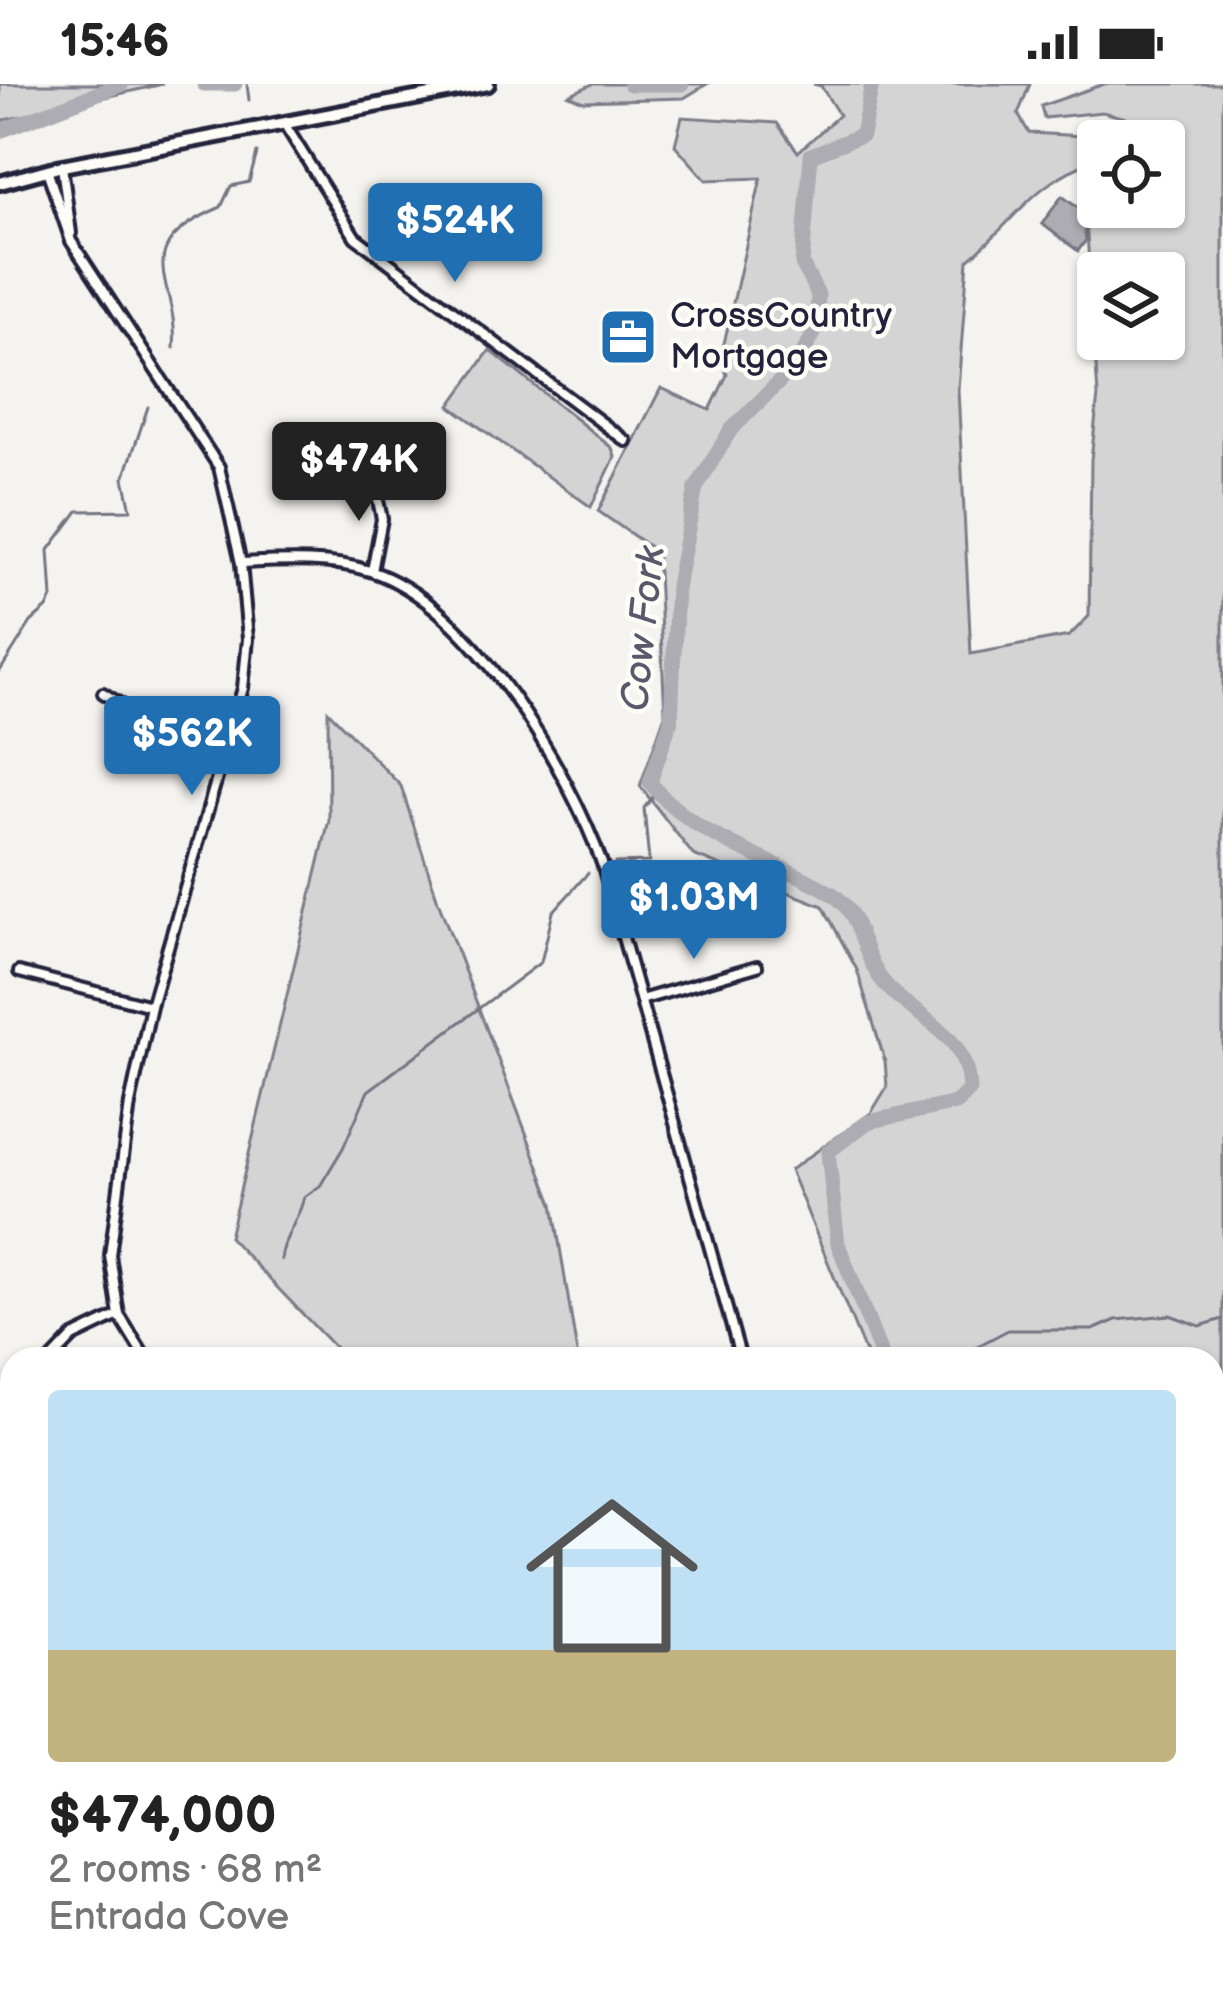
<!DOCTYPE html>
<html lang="en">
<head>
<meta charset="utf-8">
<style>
	:root { --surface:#fff; --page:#f2f2f2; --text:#222; --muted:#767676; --line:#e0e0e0; --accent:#1f6fb2 }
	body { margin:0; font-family:"Balsamiq Sans",sans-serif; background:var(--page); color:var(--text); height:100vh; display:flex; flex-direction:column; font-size:45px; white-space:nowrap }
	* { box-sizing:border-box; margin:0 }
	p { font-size:39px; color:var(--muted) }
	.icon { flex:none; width:66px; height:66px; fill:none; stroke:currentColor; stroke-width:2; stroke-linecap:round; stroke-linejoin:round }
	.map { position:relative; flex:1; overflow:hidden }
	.sheet { position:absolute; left:0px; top:1263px; width:1224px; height:663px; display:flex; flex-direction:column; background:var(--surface); border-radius:36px 36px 0 0; box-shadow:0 3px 9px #0004 }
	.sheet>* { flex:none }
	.controls { position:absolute; left:1077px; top:36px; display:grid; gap:24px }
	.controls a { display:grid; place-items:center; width:108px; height:108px; border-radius:12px; background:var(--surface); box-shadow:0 3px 9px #0004; font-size:60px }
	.price { position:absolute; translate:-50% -102px; padding:0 27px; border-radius:12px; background:var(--accent); color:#fff; font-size:39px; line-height:78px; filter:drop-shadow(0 3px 6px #0008) }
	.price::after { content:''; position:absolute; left:50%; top:72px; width:36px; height:27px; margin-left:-18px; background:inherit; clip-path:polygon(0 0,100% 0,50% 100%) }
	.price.selected { background:#222; color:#fff }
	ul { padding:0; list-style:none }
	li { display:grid; align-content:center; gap:24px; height:636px; padding:0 48px }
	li+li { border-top:3px solid var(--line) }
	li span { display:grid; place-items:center; height:372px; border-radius:12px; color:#555 }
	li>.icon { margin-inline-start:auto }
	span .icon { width:216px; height:216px; fill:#fffc; stroke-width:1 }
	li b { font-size:51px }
	.status { display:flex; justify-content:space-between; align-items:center; height:84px; padding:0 60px; background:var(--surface); direction:ltr }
	.status svg { height:33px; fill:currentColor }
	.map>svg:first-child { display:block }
</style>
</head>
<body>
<div class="status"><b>15:46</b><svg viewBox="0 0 49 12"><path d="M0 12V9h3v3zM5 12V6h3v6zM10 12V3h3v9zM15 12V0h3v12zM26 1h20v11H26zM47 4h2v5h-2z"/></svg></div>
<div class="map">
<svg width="1223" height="1925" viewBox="0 0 1223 1925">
	<rect width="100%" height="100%" fill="#f4f3ef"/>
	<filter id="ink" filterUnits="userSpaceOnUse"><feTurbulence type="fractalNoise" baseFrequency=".00833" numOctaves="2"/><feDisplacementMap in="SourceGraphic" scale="24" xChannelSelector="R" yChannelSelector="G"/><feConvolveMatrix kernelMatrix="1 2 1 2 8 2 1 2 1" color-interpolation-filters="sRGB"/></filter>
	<g filter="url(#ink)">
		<g fill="#d5d4d5" stroke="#7c7b88" stroke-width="3" fill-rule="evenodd">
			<polygon points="0,0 163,0 0,37"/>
			<polygon points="593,0 707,0 684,14 583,17 569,11"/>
			<path d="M 813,0 L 1030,0 L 1018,30 L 1029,49 L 1122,54 L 1098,57 L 1098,75 C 1030,99 1020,133 968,176 L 958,305 L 971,570 L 1069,552 L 1089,532 L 1091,376 L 1098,312 L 1084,106 L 1098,99 L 1098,123 L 1164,123 L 1164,57 L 1148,57 L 1146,39 L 1102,28 L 1044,34 L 1041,22 L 1104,0 L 1223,0 L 1223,1925 L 998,1925 L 995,1914 L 1212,1914 L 1212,1275 L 868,1275 L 790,1086 L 871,1029 L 887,1003 L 885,977 L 857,886 L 823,822 L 693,771 L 640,702 L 665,631 L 657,468 L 598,427 L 661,304 L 710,326 L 727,291 L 721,273 L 761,94 L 706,96 L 675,61 L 682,33 L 777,39 L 798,68 L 839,31 L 821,2 ZM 1098,189 L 1164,189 L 1164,255 L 1098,255 Z"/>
			<polygon points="490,266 612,364 615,373 591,423 450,322"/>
			<polygon points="328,627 401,702 438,817 553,1120 578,1275 339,1275 338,1267 229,1153 329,736"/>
			<polygon points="33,1914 641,1914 640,1925 22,1925"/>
		</g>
		<polygon fill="#acacb2" stroke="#757582" stroke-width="3" points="1062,112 1082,127 1086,156 1078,167 1042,140"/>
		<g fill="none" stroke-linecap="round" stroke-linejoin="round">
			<g stroke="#757582" stroke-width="3">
				<polyline points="247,0 249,16"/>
				<path d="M 174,264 C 180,196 123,165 221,123 L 231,102 L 249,98 L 257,69"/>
				<polyline points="0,587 31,538 47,524 52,514 49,466 78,427 131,426 124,394 148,323"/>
				<polyline points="615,779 649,778 644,724 657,708"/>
				<path d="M 281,1176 C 283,1153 299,1136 304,1113 L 320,1102 L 343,1064 L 368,1007 L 541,878 L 553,828 L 588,789"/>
				<polyline points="953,1275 1008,1246 1093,1246 1116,1236 1170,1231 1200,1242 1223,1235"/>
				<polyline points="1212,1761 1223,1776"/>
				<polyline points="636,1925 656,1914"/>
			</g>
			<g stroke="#acacb2" stroke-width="15">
				<polyline points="204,0 235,0"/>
				<polyline points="630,0 682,0"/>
				<path d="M 872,0 L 862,51 L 811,71 L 802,180 L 818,211 L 816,246 L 795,282 L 730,347 L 696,404 L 677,502 L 671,636 L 650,698 C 694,756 772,773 831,809 C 862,828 860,867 881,895 C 913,937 967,943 969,1006 L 956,1019 L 868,1038 L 828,1068 L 838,1160 L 883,1275"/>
				<polyline points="0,47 122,0"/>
				<polyline points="1011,1914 1017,1925"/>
			</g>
			<g stroke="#22223b" stroke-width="16">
				<g id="minor">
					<polyline points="285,41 355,153 626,357"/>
					<polyline points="62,82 71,149"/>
					<polyline points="47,86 71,157 219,383 241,479 248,555 243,604 151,922 130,1020 110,1171 119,1231 146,1275"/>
					<path d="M 241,479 C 283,477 329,474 370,487 C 472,519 569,687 603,782 L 741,1275"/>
					<polyline points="372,487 382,435 373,393"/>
					<polyline points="103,609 159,644 228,669"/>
					<polyline points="19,888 151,922"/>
					<polyline points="644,915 757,882"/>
					<polyline points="52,1275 73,1253 119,1231"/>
					<polyline points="0,1394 12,1370"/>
					<polyline points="0,1816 12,1806"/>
					<polyline points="789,1925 883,1919"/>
				</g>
			</g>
			<g stroke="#22223b" stroke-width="20">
				<polyline id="primary" points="0,99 62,82 488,0"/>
			</g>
			<use href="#minor" stroke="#fdfcf7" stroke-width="8"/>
			<use href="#primary" stroke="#fdfcf7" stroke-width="10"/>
		</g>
	</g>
	<defs>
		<g id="office-square" transform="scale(3)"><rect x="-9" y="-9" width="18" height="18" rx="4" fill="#1f6fb2" stroke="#fdfcf7"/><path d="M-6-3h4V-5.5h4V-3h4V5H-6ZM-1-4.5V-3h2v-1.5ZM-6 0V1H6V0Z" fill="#fff"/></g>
	</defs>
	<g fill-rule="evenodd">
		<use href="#office-square" x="628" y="253"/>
	</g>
	<g text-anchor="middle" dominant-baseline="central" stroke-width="9" stroke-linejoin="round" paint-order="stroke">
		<g font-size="36" fill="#22223b" stroke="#fdfcf7" text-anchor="start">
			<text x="670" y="232">CrossCountry<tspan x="670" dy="41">Mortgage</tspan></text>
		</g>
		<g font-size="39" font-style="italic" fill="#59596b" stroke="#fdfcf7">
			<text transform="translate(644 545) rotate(-84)">Cow Fork</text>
		</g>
	</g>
</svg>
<div class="controls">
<a><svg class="icon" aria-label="locate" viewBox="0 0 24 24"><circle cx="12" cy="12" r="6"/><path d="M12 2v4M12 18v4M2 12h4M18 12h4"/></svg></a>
<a><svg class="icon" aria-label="layers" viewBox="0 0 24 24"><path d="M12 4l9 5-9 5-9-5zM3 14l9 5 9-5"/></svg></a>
</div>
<b class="price" style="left:455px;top:201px">$524K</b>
<b class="price selected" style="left:359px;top:440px">$474K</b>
<b class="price" style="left:192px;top:714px">$562K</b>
<b class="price" style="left:694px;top:878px">$1.03M</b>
<section class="sheet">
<ul>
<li><span style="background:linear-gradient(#bfe0f5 70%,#c2b280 0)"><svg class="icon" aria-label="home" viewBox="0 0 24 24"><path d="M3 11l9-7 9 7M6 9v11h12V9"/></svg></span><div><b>$474,000</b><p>2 rooms · 68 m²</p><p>Entrada Cove</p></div></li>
</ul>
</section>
</div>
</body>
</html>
